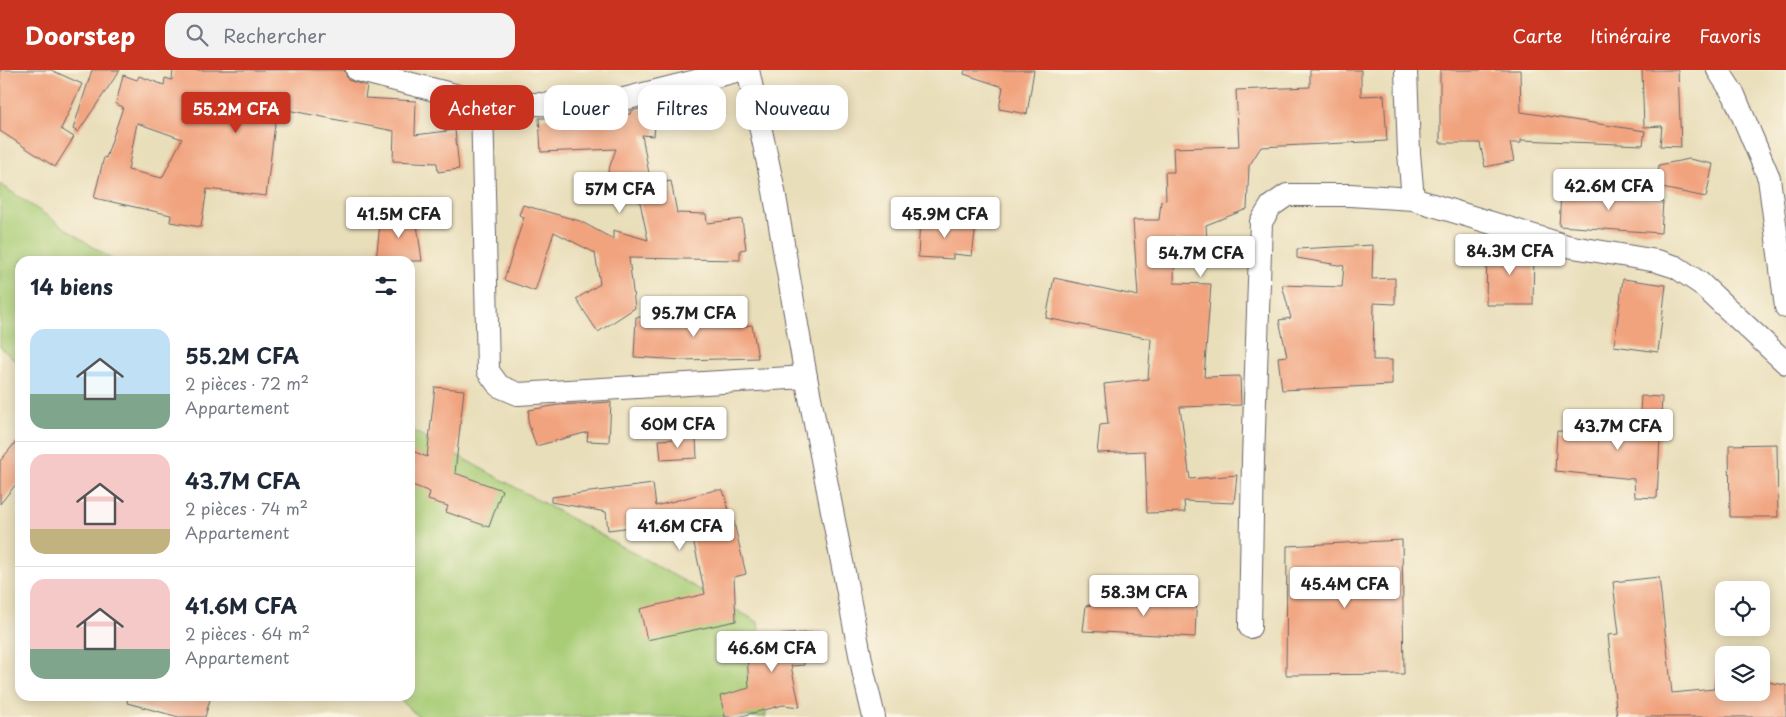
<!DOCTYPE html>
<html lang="fr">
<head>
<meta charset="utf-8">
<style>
	:root { --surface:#fff; --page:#f2f2f3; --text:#1f2937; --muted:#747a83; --line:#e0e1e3; --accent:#c8321e }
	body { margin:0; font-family:"Playpen Sans",sans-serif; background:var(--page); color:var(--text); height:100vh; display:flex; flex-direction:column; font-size:19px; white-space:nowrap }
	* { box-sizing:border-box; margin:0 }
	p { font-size:16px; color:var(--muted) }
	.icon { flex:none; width:28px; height:28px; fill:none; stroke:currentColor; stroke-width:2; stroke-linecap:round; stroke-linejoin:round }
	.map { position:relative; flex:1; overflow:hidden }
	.details { position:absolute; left:15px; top:186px; width:400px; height:445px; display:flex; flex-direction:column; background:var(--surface); border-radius:15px; box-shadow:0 2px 12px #0003 }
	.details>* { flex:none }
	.guide { position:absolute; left:430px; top:15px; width:475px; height:45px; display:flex; gap:10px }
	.tools { position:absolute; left:1715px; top:511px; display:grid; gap:10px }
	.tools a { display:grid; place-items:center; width:55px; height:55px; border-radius:10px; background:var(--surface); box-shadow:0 2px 12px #0003; font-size:25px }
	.price { position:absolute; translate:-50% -42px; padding:0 11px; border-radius:5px; background:#fff; color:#222; font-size:16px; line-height:32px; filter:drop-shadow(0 1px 2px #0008) }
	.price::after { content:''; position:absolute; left:50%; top:30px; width:15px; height:11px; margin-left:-8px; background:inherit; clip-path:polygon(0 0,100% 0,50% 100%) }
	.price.selected { background:var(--accent); color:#fff }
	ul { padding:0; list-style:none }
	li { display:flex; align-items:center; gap:15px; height:125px; padding:0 15px }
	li+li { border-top:1px solid var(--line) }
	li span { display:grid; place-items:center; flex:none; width:140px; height:100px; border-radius:15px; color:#555 }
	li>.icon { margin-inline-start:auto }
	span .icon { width:60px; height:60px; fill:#fffc; stroke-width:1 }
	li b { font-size:21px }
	h2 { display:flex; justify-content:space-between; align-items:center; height:60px; padding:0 15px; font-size:21px }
	.chip { padding:0 18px; border-radius:15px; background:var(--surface); box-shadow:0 2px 12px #0003; font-size:18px; line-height:45px }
	.chip.selected { background:var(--accent); color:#fff }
	header { display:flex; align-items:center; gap:30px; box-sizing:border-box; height:70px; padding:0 25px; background:var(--accent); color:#fff }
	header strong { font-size:24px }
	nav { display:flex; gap:28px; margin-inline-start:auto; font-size:18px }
	.search { width:350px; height:45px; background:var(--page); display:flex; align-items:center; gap:12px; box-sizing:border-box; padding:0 18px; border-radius:15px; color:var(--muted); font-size:19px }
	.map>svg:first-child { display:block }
</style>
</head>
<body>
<header>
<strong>Doorstep</strong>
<div class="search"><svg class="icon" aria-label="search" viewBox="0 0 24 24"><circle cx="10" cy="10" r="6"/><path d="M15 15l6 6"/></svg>Rechercher</div>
<nav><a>Carte</a><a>Itinéraire</a><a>Favoris</a></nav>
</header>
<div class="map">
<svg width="1786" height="647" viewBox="0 0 1786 647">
	<rect width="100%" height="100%" fill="#fcf5e5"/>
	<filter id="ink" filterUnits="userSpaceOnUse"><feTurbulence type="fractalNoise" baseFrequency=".02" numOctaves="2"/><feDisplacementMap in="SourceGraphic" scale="10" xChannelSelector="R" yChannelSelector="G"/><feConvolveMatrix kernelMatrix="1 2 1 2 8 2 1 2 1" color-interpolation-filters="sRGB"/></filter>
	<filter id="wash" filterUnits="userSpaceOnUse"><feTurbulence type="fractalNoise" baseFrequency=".0096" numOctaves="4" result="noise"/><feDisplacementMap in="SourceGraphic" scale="20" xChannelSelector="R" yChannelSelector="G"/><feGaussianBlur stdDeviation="1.12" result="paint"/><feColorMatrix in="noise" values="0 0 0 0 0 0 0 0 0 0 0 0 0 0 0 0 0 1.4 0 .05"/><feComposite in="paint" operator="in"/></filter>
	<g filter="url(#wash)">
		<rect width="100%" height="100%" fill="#e9deba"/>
		<g fill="#a9cd77" stroke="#667859">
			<polygon points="0,114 114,191 20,191 20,295 0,277"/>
			<polygon points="410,359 758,552 766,647 419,647 396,626 410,626"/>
		</g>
		<g id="blocks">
			<g fill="#f1a37e" fill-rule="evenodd">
				<polygon points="0,0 51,0 82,14 61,59 74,67 55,97 0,61"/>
				<polygon points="92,0 120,0 78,62 73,59"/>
				<path d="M 173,0 L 344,0 L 348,10 L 367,16 L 365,28 L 416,31 L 415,65 L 455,60 L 459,99 L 438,102 L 437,93 L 393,91 L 394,61 L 277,38 L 266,126 L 207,119 L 201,157 L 170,152 L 171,145 L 94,128 L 104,87 L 106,88 L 123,37 L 116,34 L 123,5 L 137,10 L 139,6 L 164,15 L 165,8 L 172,10 ZM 137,53 L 182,69 L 162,108 L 128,100 Z"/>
				<polygon points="965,0 1034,0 1027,44 999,39 1003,17 964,4"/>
				<polygon points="1310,0 1361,0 1361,26 1384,25 1387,71 1261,77 1249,96 1247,139 1206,155 1207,174 1175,169 1174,213 1211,214 1204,307 1240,306 1241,335 1180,337 1190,409 1237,405 1234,433 1184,431 1185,442 1147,443 1145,381 1097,383 1100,355 1108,354 1104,314 1148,309 1151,269 1046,248 1054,208 1138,226 1133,150 1159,150 1161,131 1166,130 1165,102 1174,102 1173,78 1239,76 1236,20 1310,17"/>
				<polygon points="1440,0 1520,0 1521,42 1645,61 1643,75 1521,70 1521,73 1510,73 1514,91 1485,97 1480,73 1440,73"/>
				<polygon points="1642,0 1678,0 1681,77 1660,76 1662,56 1644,57"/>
				<polygon points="681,29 680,52 655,54 654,66 642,65 651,115 671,111 677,143 706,144 707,153 742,149 746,179 740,180 740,190 629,188 635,238 598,262 576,229 600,214 595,183 554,162 535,221 504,210 524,147 519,145 523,135 580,151 613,169 613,160 648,170 637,118 611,119 611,111 605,110 616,79 541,82 539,48 563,48 630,44 631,41"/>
				<polygon points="1689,89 1713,94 1706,127 1657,117 1659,95"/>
				<polygon points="1600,108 1601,126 1663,131 1661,163 1559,156 1561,123 1578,125 1576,113"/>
				<polygon points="381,144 416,147 422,191 376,191"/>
				<polygon points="920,149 955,151 955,153 976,155 972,186 953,184 953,189 918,187"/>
				<polygon points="1373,175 1372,209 1395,208 1395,234 1374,233 1373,290 1392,290 1392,315 1282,320 1278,287 1287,286 1279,250 1291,248 1282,215 1342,217 1344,196 1297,188 1297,179"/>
				<polygon points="1487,177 1529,178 1534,180 1533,235 1486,235"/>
				<polygon points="1623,209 1666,215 1658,282 1614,276"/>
				<polygon points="738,243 738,257 752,255 758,288 682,290 634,287 636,247 679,249 679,245"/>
				<polygon points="435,317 464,320 455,403 502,420 489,457 446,442 448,436 428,430 430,422 410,414 410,380 427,387"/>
				<polygon points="1641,326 1662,327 1657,428 1635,427 1634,409 1555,401 1557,361 1635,365 1638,342 1640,343"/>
				<polygon points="611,332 609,372 587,371 588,362 536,376 528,352 529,340 558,335"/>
				<polygon points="20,367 20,409 0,434 0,391"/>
				<polygon points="696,368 697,388 661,390 659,370"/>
				<polygon points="1777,374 1778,447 1730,447 1729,375"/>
				<polygon points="653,414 656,436 715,420 723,420 730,444 732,444 746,504 734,507 736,551 647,570 640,539 705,524 689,450 608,460 606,442 551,432 551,427"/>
				<polygon points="1402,470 1404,604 1286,605 1287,476"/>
				<polygon points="1659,507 1672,623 1714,619 1716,604 1724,605 1724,622 1761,622 1761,611 1786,615 1786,647 1617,647 1608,565 1619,564 1613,512"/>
				<polygon points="1197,520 1195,567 1083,561 1086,536 1122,528 1161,532"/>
				<polygon points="819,562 823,586 804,589 804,595 791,596 800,637 783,635 738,647 725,647 720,626 749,618 746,567"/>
				<polygon points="128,626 211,626 205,647 179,647 127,633"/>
			</g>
		</g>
	</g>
	<g filter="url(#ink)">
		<use href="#blocks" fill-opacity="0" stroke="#686467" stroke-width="1"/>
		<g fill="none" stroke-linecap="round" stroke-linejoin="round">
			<g stroke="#686467" stroke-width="24">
				<g id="minor">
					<polyline points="357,0 482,32 562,35 624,29 740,0"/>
					<polyline points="748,0 774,121 806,307 864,605 874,647"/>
					<polyline points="1406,0 1409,83 1413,129"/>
					<polyline points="1718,0 1734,25 1769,108 1786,237"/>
					<polyline points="482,32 488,301 499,316 518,324 806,307"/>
					<polyline points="1250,557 1253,389 1261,152 1271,136 1287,125 1350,125 1413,129 1567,176 1657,191 1676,197 1700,213 1786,293"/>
				</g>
			</g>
			<use href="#minor" stroke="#fff" stroke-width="22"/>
		</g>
	</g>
</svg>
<div class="tools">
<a><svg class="icon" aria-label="locate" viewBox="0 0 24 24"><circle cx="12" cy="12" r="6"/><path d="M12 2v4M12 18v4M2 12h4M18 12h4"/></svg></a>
<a><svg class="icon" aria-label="layers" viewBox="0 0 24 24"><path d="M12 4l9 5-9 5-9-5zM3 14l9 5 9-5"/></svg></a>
</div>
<b class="price selected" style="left:236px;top:64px">55.2M CFA</b>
<b class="price" style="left:1609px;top:141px">42.6M CFA</b>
<b class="price" style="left:620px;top:144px">57M CFA</b>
<b class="price" style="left:399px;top:169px">41.5M CFA</b>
<b class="price" style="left:945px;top:169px">45.9M CFA</b>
<b class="price" style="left:1510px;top:206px">84.3M CFA</b>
<b class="price" style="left:1201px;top:208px">54.7M CFA</b>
<b class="price" style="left:694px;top:268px">95.7M CFA</b>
<b class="price" style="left:678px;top:379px">60M CFA</b>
<b class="price" style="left:1618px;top:381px">43.7M CFA</b>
<b class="price" style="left:680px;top:481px">41.6M CFA</b>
<b class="price" style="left:1345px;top:539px">45.4M CFA</b>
<b class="price" style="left:1144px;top:547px">58.3M CFA</b>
<b class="price" style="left:772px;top:603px">46.6M CFA</b>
<div class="guide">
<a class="chip selected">Acheter</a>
<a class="chip">Louer</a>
<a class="chip">Filtres</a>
<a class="chip">Nouveau</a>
</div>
<section class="details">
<h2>14 biens<svg class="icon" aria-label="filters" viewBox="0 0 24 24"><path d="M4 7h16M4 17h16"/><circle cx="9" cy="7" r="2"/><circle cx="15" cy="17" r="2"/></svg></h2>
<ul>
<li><span style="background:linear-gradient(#bfe0f5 65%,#7fa58c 0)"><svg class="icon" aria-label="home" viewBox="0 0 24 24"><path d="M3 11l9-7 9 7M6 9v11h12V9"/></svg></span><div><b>55.2M CFA</b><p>2 pièces · 72 m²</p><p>Appartement</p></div></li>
<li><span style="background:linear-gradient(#f6c9c9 75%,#c2b280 0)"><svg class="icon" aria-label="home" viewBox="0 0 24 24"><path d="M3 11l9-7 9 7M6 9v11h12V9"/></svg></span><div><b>43.7M CFA</b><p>2 pièces · 74 m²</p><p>Appartement</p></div></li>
<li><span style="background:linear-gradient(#f6c9c9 70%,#7fa58c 0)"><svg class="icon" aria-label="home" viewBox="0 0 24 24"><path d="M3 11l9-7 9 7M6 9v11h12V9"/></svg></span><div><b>41.6M CFA</b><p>2 pièces · 64 m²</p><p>Appartement</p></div></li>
</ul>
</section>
</div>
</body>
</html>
